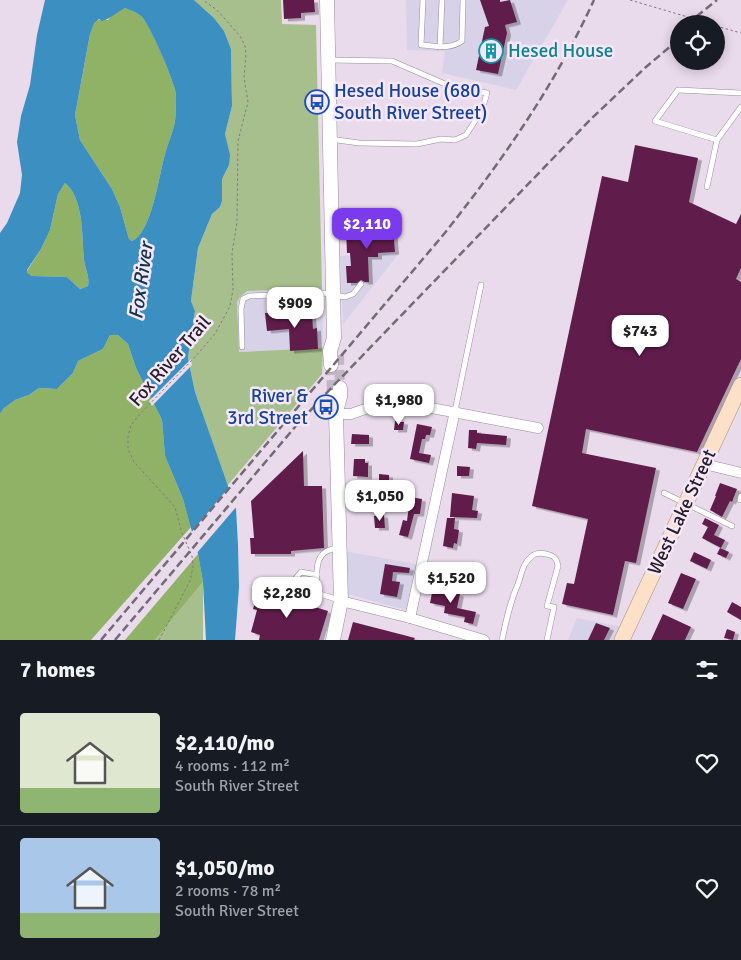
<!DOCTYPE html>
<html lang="en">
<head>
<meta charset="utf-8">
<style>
	:root { --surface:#171b24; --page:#242831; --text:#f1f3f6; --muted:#9ea1a6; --line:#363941; --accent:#7c3aed }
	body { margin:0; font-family:Signika,sans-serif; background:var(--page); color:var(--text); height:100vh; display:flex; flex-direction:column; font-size:19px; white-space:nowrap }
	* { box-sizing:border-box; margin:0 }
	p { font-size:16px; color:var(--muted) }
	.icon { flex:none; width:28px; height:28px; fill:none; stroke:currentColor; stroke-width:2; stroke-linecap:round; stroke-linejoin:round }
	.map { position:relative; height:640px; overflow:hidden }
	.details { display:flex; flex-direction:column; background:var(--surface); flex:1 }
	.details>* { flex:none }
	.fabs { position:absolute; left:670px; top:15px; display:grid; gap:10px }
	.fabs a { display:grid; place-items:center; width:55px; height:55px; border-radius:50%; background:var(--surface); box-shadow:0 2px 12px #0003; font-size:25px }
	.price { position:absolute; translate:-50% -42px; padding:0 11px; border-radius:10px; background:#fff; color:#222; font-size:16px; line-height:32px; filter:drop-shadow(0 1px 2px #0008) }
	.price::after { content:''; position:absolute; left:50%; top:30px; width:15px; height:11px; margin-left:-8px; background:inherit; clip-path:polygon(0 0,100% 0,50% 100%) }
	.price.active { background:var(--accent); color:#fff }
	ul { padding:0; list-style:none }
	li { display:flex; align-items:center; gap:15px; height:125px; padding:0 20px }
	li+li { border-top:1px solid var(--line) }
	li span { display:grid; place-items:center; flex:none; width:140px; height:100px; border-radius:5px; color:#555 }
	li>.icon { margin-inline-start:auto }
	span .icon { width:60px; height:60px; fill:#fffc; stroke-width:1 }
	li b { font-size:21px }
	h2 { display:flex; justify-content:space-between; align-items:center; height:60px; padding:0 20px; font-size:21px }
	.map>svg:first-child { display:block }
</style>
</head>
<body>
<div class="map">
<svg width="741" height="640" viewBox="0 0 741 640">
	<defs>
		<filter id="shadow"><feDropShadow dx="4" dy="2.5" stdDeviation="0" flood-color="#0004"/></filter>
	</defs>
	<rect width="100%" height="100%" fill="#e9daec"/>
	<g fill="#d8d2e8">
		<polygon points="406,0 568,0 516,90 442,73 445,51 407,50"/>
		<polygon points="400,252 343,324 340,256"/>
		<polygon points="322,289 323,348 239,352 237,301 244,293 247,291"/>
		<polygon points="344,551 416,564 406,610 347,594"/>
		<polygon points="577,618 622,627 616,640 568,640"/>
	</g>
	<g fill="#a7bf8d">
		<polygon points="194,0 281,0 282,24 316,25 322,289 247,291 240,297 237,302 239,352 323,348 322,374 227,486 195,392 188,358 189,350 197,340 198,334 193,323 195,311 191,301 198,248 212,214 220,207 222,201 222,179 229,165 225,134 232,106 231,49 224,31 214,18"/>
		<polygon points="203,582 203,640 155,640"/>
	</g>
	<g fill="#90b267">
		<path d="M 125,8 C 131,11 137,12 142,17 C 151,26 174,81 176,94 C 176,102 176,113 175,121 C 173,133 167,146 164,158 C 159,176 151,234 132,241 L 129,239 L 120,207 L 112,189 L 80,140 L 75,115 L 90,34 C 94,21 93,19 108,20 L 113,14 Z"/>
		<path d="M 65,183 C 84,198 82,238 84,260 C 85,270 90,277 88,286 L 80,289 L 67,277 L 32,276 L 27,274 L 27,271 L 41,249 L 50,230 L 58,194 Z"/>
		<polygon points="110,335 118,335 128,344 136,368 162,420 165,456 183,499 191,527 91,640 0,640 0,414 3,409 15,400 29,395 39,388 57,389 73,373 78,361 103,349"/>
		<polygon points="198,554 203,582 155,640 125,640"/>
	</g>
	<path fill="#3c8fc1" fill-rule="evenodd" d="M 45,0 L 194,0 L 214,18 L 224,31 L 231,49 L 232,106 L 225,134 L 230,155 L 229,165 L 222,179 L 222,201 L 220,207 L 212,214 L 198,248 L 191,301 L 195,311 L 193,323 L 198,334 L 197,340 L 189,350 L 188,358 L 195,392 L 236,509 L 238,545 L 239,587 L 235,640 L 206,640 L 203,582 L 198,554 L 183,499 L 165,456 L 162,420 L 136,368 L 128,344 L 118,335 L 110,335 L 103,349 L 78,361 L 73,373 L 57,389 L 39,388 L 29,395 L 15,400 L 3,409 L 0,414 L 0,233 L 7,223 L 20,193 L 22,175 L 17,142 L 21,116 L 30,85 L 37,35 ZM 125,8 C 131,11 137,12 142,17 C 151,27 174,81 176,94 C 176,102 176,113 175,121 C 173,133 167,145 164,158 C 159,176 151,234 132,241 L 129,239 L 120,207 L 112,189 L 80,140 L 75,115 L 90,34 L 94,23 L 99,19 L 102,21 C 110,19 117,12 125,8 ZM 65,183 C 84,198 82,238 84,260 C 85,269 90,277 88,286 L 80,289 L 67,277 L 32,276 L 27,273 L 27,270 L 41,249 L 50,230 L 58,194 Z"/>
	<g fill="#e9daec">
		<polygon points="191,359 192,365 152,406 149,401"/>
		<polygon points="230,486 237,506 196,554 190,534"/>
	</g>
	<g fill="#601f4c" filter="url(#shadow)">
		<polygon points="283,0 314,0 315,12 301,13 301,18 284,19"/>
		<polygon points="480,0 500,0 500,2 510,0 517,22 505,25 507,33 498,74 476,70 485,27 489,26"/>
		<polygon points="635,145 698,158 689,202 736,224 741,214 741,268 736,279 741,282 741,359 697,452 586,429 582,453 656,468 636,563 625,561 613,615 562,604 567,583 574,584 588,519 532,506 602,176 628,182"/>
		<polygon points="386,227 393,228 395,252 378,253 378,257 368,257 369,282 365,282 361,280 357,283 347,283 346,266 351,266 350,253 347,253 346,230"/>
		<polygon points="293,312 293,315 312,314 313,329 317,328 318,349 290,351 289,329 267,331 265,313"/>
		<polygon points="395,421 404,422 403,430 394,430"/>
		<polygon points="417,424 432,427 430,435 426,435 425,439 422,439 419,453 431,455 429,463 410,459"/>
		<polygon points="469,430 477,430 477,433 507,436 506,445 477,443 476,449 468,448"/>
		<polygon points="352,434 369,435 369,444 351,444"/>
		<polygon points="303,451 304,486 322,486 324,548 291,551 291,554 251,554 250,538 254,538 251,501"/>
		<polygon points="354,459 365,459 365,463 368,463 368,477 353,476"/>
		<polygon points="457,466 470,467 469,476 457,476"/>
		<polygon points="379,474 389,475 389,484 379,484"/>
		<polygon points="720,483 737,489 732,502 730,501 722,517 710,510 716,496 715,496"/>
		<polygon points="452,493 474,496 472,510 478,511 477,518 450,517"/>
		<polygon points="410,497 422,499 420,514 414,514 408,537 399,535 403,520 407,521"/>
		<polygon points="384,515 385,528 375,528 374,516"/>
		<polygon points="447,518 455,518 454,529 459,530 457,544 454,543 453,548 443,546"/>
		<polygon points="705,518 719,525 714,535 725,540 721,548 702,538 708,527 702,524"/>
		<polygon points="720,548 729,552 726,558 717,554"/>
		<polygon points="694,552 711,560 707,569 690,561"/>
		<polygon points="385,564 410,568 409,573 393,572 392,581 400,582 397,597 380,594"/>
		<polygon points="439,567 454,569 453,578 438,577"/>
		<polygon points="681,573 696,579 683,609 668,603"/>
		<polygon points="433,588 460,594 457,608 476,612 473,624 464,622 465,617 444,613 445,606 430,603"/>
		<polygon points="259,590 328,611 319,640 259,640 260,635 251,632 257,610 253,609"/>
		<polygon points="732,602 741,607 741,620 727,612"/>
		<polygon points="663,614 691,627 685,640 651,640"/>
		<polygon points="353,622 415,638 414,640 348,640"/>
		<polygon points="596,623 610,628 604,640 588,640"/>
		<polygon points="727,629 735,632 733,640 724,638"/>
	</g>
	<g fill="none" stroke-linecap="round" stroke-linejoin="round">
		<g stroke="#c2b5c5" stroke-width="10" stroke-dasharray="10 5" stroke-linecap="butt">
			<polyline points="339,355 340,388"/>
			<polyline points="331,365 332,397"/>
		</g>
		<g stroke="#998b9c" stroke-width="6">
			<g id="lane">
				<path d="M 423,0 L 421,45 C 436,46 449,50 462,41 L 463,0"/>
				<polyline points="440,47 442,0"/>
				<polyline points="329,60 392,61 452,87 487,93 482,110 466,135 455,140 441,139 417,144 359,143 330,139"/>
				<polyline points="717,140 741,107"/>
				<polyline points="707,187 717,140 655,121 678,90 741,93"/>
				<polyline points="332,213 389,213"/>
				<polyline points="242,347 241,309 243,299 249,296 324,293 345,297 353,294 361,284"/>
				<polyline points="455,411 481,285"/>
				<polyline points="664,493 732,526"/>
				<polyline points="740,500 741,496"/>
				<polyline points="279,581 339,600"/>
				<polyline points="291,584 301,572 317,575"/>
				<path d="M 317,592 C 317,572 312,550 339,548"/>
				<path d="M 502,640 C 506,621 510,602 518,584 C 522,574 522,564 531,557 C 536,552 544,553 550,555 C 556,557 557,561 558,566 L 547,606 L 554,607 L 547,640"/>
			</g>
		</g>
		<g stroke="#998b9c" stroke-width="11">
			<g id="street">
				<polyline points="336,414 351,414 388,401 394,401 538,428"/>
				<polyline points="704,464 741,473"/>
				<polyline points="341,601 410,618 484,640"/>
				<polyline points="410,618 455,411"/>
			</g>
		</g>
		<g stroke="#998b9c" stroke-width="15">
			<g id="secondary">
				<polyline points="327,0 334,338 330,351 331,365"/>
				<polyline points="332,397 336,414 341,601 333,640"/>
				<polyline points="336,411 340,397 340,388"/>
			</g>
		</g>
		<g stroke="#b08f78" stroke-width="16">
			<polyline id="primary" points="622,640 741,385"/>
		</g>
		<g stroke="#827884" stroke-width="1" stroke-dasharray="2.5 2.5" stroke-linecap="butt">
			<polyline points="630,0 688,17"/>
			<polyline points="703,22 708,24"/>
			<polyline points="716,26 741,33"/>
			<polyline points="159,640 190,581 193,567 192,556 182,533 175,507 134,462 128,449 128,437 131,425 141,413 194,358 215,334 230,306 233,290 232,253 237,222 238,141 248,102 244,78 246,54 245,46 240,36 217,10 203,0"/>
		</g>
		<use href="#lane" stroke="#fff" stroke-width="5"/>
		<use href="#street" stroke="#fff" stroke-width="10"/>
		<use href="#secondary" stroke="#fff" stroke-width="14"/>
		<use href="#primary" stroke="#fde0c8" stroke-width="15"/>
		<g stroke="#736a75" stroke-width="2.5" stroke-dasharray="8 4" stroke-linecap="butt">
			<polyline points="687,24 717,0"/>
			<path d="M 101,640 L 444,234 C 502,161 555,85 594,0"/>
			<polyline points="115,640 295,427 335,384 591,119 646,67 679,39"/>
		</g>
	</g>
	<defs>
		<g id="building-ring" transform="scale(1.25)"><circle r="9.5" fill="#f6e7fa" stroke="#0f9aa8" stroke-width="1.5"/><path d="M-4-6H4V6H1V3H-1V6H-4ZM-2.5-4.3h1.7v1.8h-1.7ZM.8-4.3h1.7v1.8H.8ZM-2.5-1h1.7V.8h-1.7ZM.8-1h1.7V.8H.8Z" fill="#0f9aa8"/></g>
		<g id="bus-ring" transform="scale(1.25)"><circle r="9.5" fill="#f6e7fa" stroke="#1a4fb4" stroke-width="1.5"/><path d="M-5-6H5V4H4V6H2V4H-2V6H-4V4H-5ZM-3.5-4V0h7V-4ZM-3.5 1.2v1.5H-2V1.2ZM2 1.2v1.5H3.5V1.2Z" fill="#1a4fb4"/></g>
	</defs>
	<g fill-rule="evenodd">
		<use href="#building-ring" x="491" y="51"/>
		<use href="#bus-ring" x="317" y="102"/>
		<use href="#bus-ring" x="326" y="407"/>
	</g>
	<g text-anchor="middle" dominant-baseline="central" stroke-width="5" stroke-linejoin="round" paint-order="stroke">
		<g font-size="19" fill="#0d838f" stroke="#f6e7fa" text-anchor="start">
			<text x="508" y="51">Hesed House</text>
		</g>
		<g font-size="19" fill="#164399" stroke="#f6e7fa" text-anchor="start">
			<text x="334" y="91">Hesed House (680<tspan x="334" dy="22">South River Street)</tspan></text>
			<text x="308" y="396" text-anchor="end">River &amp;<tspan x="308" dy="22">3rd Street</tspan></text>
		</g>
		<g font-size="19" fill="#262027" stroke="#f6e7fa">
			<text transform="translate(170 361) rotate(-49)">Fox River Trail</text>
			<text transform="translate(682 512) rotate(-65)">West Lake Street</text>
		</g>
		<g font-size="20" font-style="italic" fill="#11354a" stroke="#f6e7fa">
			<text transform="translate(141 281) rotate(-82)">Fox River</text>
		</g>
	</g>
</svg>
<div class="fabs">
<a><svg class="icon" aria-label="locate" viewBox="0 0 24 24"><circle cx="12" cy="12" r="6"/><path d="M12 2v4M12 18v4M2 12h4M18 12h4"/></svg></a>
</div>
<b class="price active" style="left:367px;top:250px">$2,110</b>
<b class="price" style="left:295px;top:329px">$909</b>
<b class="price" style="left:640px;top:357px">$743</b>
<b class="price" style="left:399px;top:426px">$1,980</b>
<b class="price" style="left:380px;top:522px">$1,050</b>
<b class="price" style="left:451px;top:604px">$1,520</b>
<b class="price" style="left:287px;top:619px">$2,280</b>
</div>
<section class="details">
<h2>7 homes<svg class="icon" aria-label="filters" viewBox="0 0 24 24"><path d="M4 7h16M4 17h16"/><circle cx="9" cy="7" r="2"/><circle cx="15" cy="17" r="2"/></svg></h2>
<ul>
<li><span style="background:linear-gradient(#dfe7d0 75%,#8fb573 0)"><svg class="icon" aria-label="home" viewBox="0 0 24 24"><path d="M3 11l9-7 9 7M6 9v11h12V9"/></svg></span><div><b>$2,110/mo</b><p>4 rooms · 112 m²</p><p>South River Street</p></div><svg class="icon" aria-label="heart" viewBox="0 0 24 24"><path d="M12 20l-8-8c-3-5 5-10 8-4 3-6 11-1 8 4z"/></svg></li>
<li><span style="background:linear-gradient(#a9c7e8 75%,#8fb573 0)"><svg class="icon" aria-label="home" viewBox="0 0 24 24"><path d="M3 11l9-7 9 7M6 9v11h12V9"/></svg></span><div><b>$1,050/mo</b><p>2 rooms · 78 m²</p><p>South River Street</p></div><svg class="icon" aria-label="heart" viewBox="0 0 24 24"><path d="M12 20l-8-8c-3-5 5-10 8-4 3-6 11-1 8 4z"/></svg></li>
</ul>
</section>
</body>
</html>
